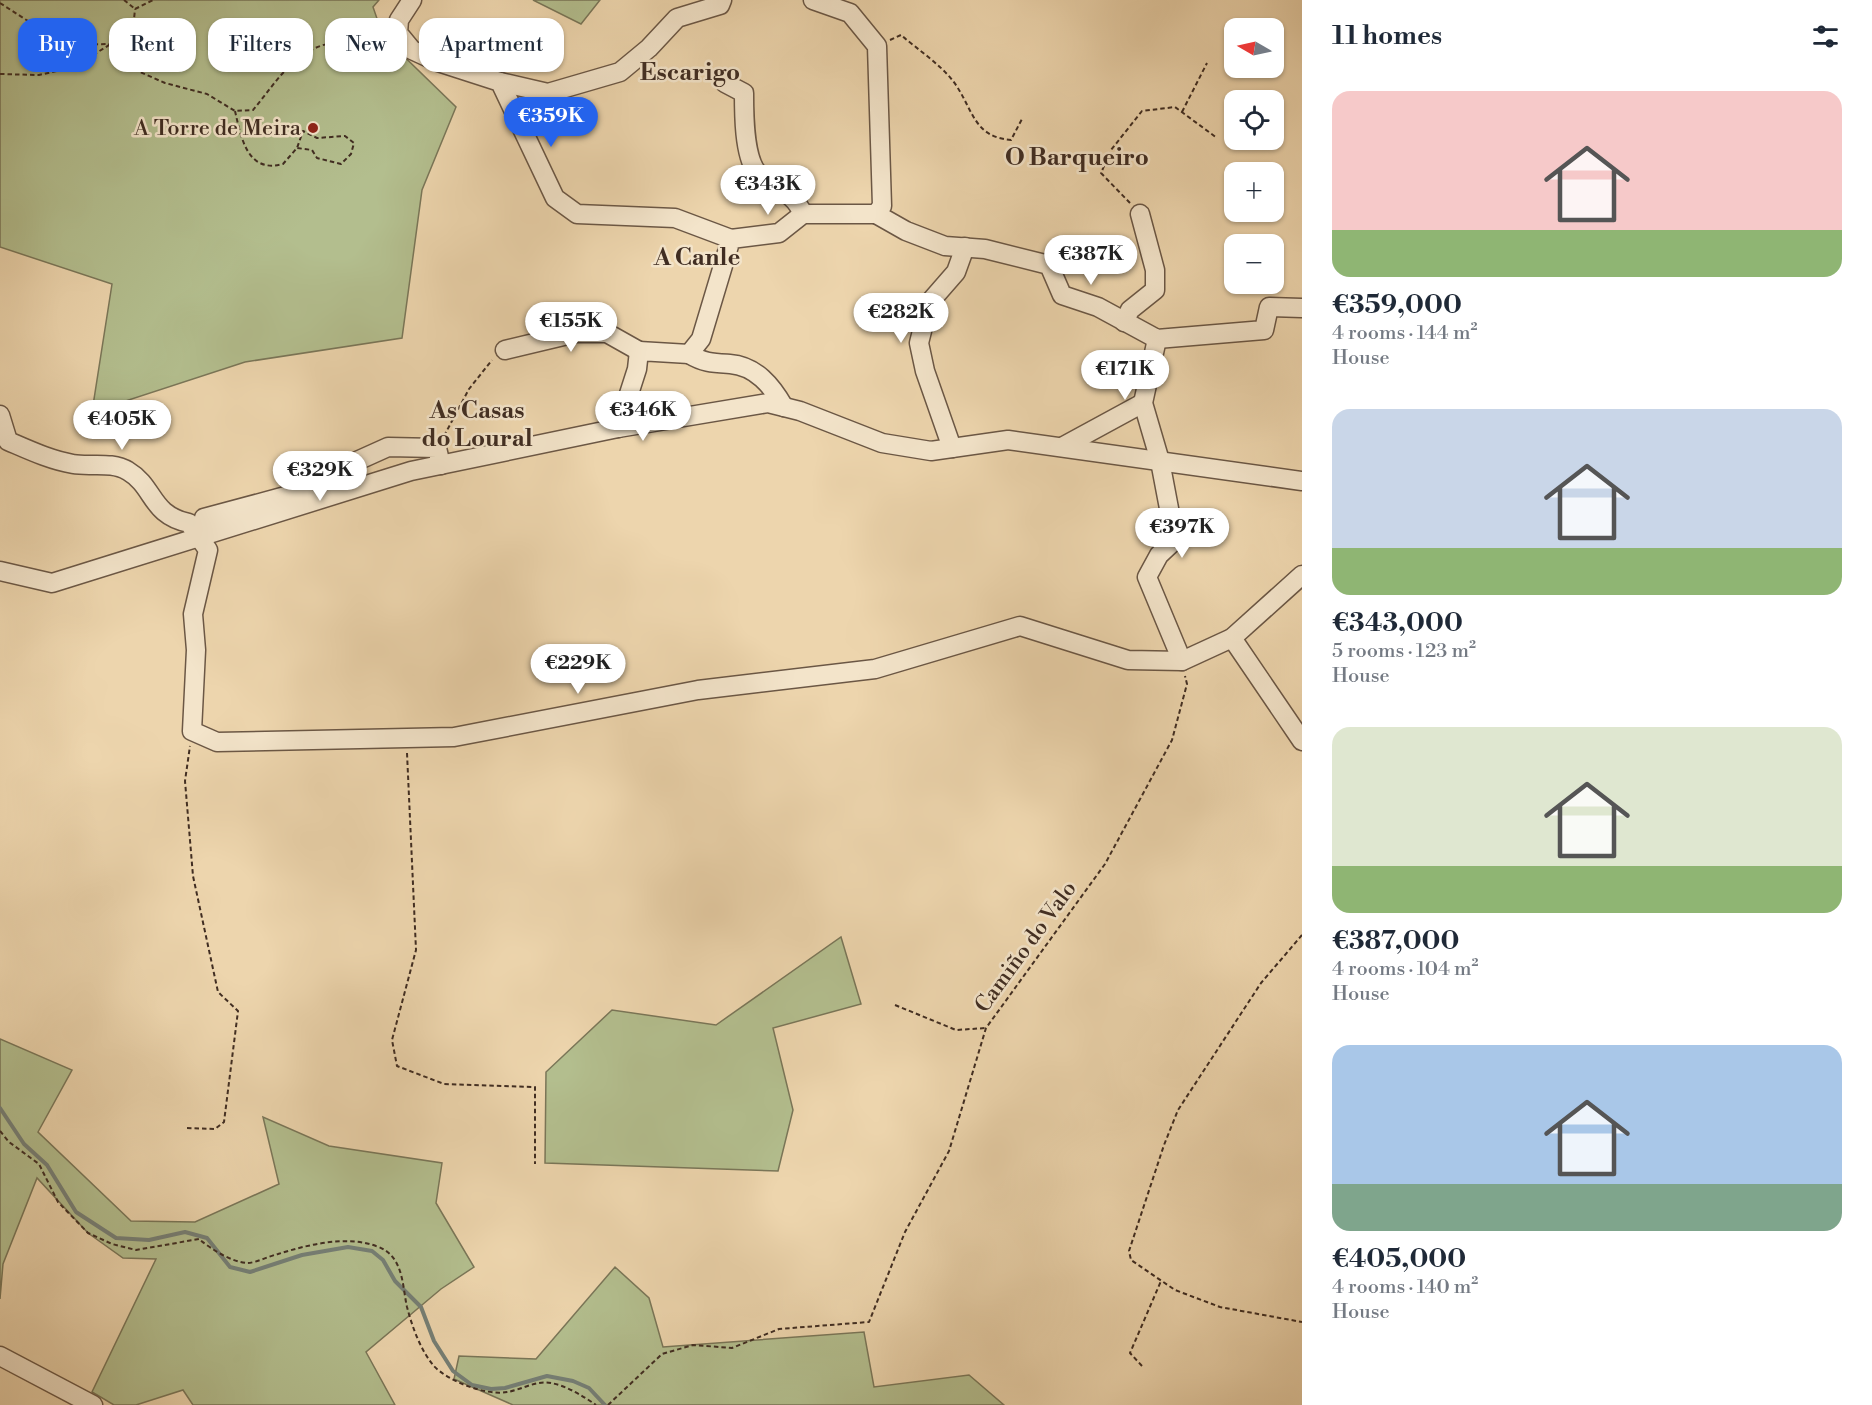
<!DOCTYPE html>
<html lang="en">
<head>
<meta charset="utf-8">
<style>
	:root { --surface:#fff; --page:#f6f6f7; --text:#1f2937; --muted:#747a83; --accent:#2563eb }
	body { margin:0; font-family:"Libre Bodoni",serif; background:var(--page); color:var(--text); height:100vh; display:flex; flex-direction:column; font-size:22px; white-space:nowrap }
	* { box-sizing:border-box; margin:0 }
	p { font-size:20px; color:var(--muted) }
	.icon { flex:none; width:33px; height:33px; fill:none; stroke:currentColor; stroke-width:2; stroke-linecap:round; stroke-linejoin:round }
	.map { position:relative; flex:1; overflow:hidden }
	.details { display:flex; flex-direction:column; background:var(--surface); width:570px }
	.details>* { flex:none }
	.guide { position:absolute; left:18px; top:18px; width:570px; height:54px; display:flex; gap:12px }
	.needle { width:39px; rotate:279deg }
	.fabs { position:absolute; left:1224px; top:18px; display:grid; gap:12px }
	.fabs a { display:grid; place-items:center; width:60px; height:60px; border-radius:12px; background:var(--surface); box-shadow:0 2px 4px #0004; font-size:30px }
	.price { position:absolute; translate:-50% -51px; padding:0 14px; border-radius:21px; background:#fff; color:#222; font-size:20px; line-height:39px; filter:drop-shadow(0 2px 3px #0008) }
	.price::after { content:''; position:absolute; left:50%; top:36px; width:18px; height:14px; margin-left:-9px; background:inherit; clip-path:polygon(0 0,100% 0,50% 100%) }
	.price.on { background:var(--accent); color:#fff }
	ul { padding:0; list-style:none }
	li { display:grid; align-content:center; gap:12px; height:318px; padding:0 30px }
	li span { display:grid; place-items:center; height:186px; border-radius:18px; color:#555 }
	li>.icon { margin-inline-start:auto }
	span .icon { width:108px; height:108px; fill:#fffc; stroke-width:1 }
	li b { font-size:26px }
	h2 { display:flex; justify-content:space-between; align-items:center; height:72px; padding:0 30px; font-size:26px }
	.tag { padding:0 21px; border-radius:18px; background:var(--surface); box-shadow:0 2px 4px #0004; font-size:21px; line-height:54px }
	.tag.on { background:var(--accent); color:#fff }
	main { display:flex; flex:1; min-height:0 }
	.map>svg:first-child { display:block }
</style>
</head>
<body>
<main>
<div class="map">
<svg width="1302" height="1405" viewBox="0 0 1302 1405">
	<rect width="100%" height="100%" fill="#edd5ad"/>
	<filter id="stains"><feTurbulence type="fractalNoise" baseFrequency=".00333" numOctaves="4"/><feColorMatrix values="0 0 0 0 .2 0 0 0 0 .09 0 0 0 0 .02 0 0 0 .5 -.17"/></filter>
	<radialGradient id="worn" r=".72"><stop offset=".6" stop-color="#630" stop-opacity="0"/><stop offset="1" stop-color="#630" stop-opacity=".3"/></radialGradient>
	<g fill="#b3be8e" stroke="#7a7658" stroke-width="1.5">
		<polygon points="0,0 379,0 373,7 383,36 456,107 422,190 402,338 245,362 92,412 112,284 0,247"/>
		<polygon points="533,0 600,0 581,24"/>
		<polygon points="841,937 861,1004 773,1028 793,1110 778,1171 545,1163 546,1072 612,1010 716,1025"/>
		<polygon points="0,1039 72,1070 38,1132 131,1221 195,1222 279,1184 263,1117 329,1146 442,1163 436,1203 474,1267 441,1289 366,1352 395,1405 193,1405 183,1390 136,1405 114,1405 92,1392 156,1259 123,1258 88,1233 37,1178 3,1264 0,1299"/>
		<polygon points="615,1267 649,1298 663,1347 864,1332 874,1387 969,1375 1004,1405 513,1405 454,1379 459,1356 536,1359"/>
	</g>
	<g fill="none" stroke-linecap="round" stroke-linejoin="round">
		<polyline stroke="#768077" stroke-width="4" points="0,1108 24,1144 47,1165 76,1212 116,1238 149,1240 185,1232 207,1238 230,1267 250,1272 302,1255 348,1247 372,1251 383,1260 395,1281 421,1307 434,1341 453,1371 472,1385 491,1389 505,1388 547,1376 573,1381 589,1388 605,1405"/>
		<g stroke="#6b5745" stroke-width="21">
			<g id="minor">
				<polyline points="412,0 399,20 398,33 412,50 438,62 500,82 555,198 577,214 675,218 731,239"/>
				<polyline points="500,82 548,93 620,72 649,48 677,18 720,5 722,0"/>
				<path d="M 725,83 L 744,93 C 744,114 744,154 756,171 C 770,189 792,188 803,214"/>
				<polyline points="876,214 906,231 945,246 985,249 1049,265 1062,295 1098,307 1157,339 1264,330 1269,307 1302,308"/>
				<polyline points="1124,322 1130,310 1155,290 1155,270 1140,214"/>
				<polyline points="1157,339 1143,403 1160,461 1175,540 1159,555 1147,577 1182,661"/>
				<polyline points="505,350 576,333 607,333 639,351"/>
				<path d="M 689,354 C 704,363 713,363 730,364 C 756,366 772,386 784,407"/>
				<path d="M 0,415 L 8,441 C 29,450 50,460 73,464 C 90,467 112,461 128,471 C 155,487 150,515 189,523 L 208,550 L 193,614 L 196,650 L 192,731 L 217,742 L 454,737 L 698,690 L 875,669 L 1020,626 L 1128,660 L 1182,661 L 1232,638 L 1302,575"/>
				<polyline points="618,428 637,369 639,351 689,354 701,339 731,239 779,233 803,214 876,214 882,206 877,46 850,13 813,0"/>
				<polyline points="1062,447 1143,403"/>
				<polyline points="952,448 925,371 919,343 929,303 956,272 965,247"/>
				<polyline points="199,537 204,518 293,494 315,485 328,474 388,447 437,448 441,465"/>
				<polyline points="0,571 52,583 411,471 618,428 768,403 800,411 882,443 931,451 1008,440 1302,481"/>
				<polyline points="1232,638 1302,741"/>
				<polyline points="0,1356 93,1405"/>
			</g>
		</g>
		<g stroke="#402d22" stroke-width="2" stroke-dasharray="4.5 3" stroke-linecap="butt">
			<polyline points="124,0 135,9"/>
			<path d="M 0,3 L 45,32 L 73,45 L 110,44 L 124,65 L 165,83 L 207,94 L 235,111 L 253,110 C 270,90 287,62 311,50 C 333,39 359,39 383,35"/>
			<polyline points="135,9 153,0"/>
			<path d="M 890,40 L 901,35 C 917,49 940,64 953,81 C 973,107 972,137 1011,140 L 1023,117"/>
			<polyline points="0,74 39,75 74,67 133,30 135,9"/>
			<path d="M 235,111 C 241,137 247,174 283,164 L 297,148 L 303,131 L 317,138 L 345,136 L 354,143 L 351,154 L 341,164 L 317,158 L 312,150 L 297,148"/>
			<polyline points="1182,112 1207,63"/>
			<polyline points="1130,203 1101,173 1111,150 1142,111 1175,107 1217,138"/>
			<polyline points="444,436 469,389 492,360"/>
			<polyline points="407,753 416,950 392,1040 397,1066 444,1084 535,1087 535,1164"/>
			<polyline points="1302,935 1261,983 1178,1110 1164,1145 1129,1251 1131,1260 1175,1290 1220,1307 1302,1322"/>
			<polyline points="895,1005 956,1030 986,1028"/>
			<polyline points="187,1128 215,1129 224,1122 238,1011 218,992 193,876 185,781 190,746"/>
			<path d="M 0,1131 L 9,1142 L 39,1164 L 58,1202 L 88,1233 L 112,1244 L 136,1250 L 199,1239 C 211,1249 231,1262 247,1263 C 256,1263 269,1256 278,1254 C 307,1245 346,1235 376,1246 C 404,1255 402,1285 407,1307 C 412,1326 420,1349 433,1365 C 447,1381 486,1396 507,1392 C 521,1390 536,1380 551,1383 C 567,1386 583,1396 596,1405"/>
			<polyline points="1142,1366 1130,1353 1161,1281"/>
			<polyline points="608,1405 662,1354 693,1345 732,1348 779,1329 869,1322 905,1232 949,1151 986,1028 1105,864 1172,740 1187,684 1185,676"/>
		</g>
		<use href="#minor" stroke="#f3e4ca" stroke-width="18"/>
	</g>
	<circle fill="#8f2418" stroke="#f3e4ca" stroke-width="2" cx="313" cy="128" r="6"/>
	<g text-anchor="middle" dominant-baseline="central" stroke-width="5" stroke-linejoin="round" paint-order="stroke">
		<g font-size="22" fill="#402d22" stroke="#f3e4ca" text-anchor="end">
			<text x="301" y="128">A Torre de Meira</text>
		</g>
		<g font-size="22" fill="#402d22" stroke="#f3e4ca">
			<text transform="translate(1026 947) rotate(-54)">Camiño do Valo</text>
		</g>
		<g font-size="24" font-weight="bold" fill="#402d22" stroke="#f3e4ca">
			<text x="690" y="73">Escarigo</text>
			<text x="1077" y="158">O Barqueiro</text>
			<text x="697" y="258">A Canle</text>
			<text x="477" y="411">As Casas<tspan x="477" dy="28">do Loural</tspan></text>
		</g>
	</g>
	<rect width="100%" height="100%" filter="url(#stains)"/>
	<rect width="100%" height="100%" fill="url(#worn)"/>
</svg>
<div class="fabs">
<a><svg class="needle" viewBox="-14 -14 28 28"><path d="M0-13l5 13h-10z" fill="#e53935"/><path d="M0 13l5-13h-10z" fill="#747a83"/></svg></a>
<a><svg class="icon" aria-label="locate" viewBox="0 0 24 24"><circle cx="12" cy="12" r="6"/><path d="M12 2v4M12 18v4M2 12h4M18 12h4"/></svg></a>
<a>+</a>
<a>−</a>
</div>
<b class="price on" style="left:551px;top:148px">€359K</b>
<b class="price" style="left:768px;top:216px">€343K</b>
<b class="price" style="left:1091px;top:286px">€387K</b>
<b class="price" style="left:901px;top:344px">€282K</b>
<b class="price" style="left:571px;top:353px">€155K</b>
<b class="price" style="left:1125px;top:401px">€171K</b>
<b class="price" style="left:643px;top:442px">€346K</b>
<b class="price" style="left:122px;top:451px">€405K</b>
<b class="price" style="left:320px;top:502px">€329K</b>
<b class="price" style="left:1182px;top:559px">€397K</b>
<b class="price" style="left:578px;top:695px">€229K</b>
<div class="guide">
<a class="tag on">Buy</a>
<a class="tag">Rent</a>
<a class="tag">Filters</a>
<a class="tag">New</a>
<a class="tag">Apartment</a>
</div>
</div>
<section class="details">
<h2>11 homes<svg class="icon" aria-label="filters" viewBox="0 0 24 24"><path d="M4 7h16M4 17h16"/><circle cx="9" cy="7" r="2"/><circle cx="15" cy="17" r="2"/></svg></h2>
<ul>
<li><span style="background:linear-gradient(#f6c9c9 75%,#8fb573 0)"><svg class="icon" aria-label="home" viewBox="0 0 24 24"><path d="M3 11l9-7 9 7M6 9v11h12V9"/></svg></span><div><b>€359,000</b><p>4 rooms · 144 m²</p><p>House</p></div></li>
<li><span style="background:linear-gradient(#c9d6e8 75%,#8fb573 0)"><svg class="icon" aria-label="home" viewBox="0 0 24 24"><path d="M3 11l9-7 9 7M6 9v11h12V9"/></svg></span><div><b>€343,000</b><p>5 rooms · 123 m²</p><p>House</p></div></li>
<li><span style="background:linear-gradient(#dfe7d0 75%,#8fb573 0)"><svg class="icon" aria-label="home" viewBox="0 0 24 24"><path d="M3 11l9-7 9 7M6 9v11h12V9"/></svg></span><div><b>€387,000</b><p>4 rooms · 104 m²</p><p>House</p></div></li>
<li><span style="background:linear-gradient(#a9c7e8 75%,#7fa58c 0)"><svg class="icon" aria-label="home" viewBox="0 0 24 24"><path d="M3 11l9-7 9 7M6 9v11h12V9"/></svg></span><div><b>€405,000</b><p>4 rooms · 140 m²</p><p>House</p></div></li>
</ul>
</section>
</main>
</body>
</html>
